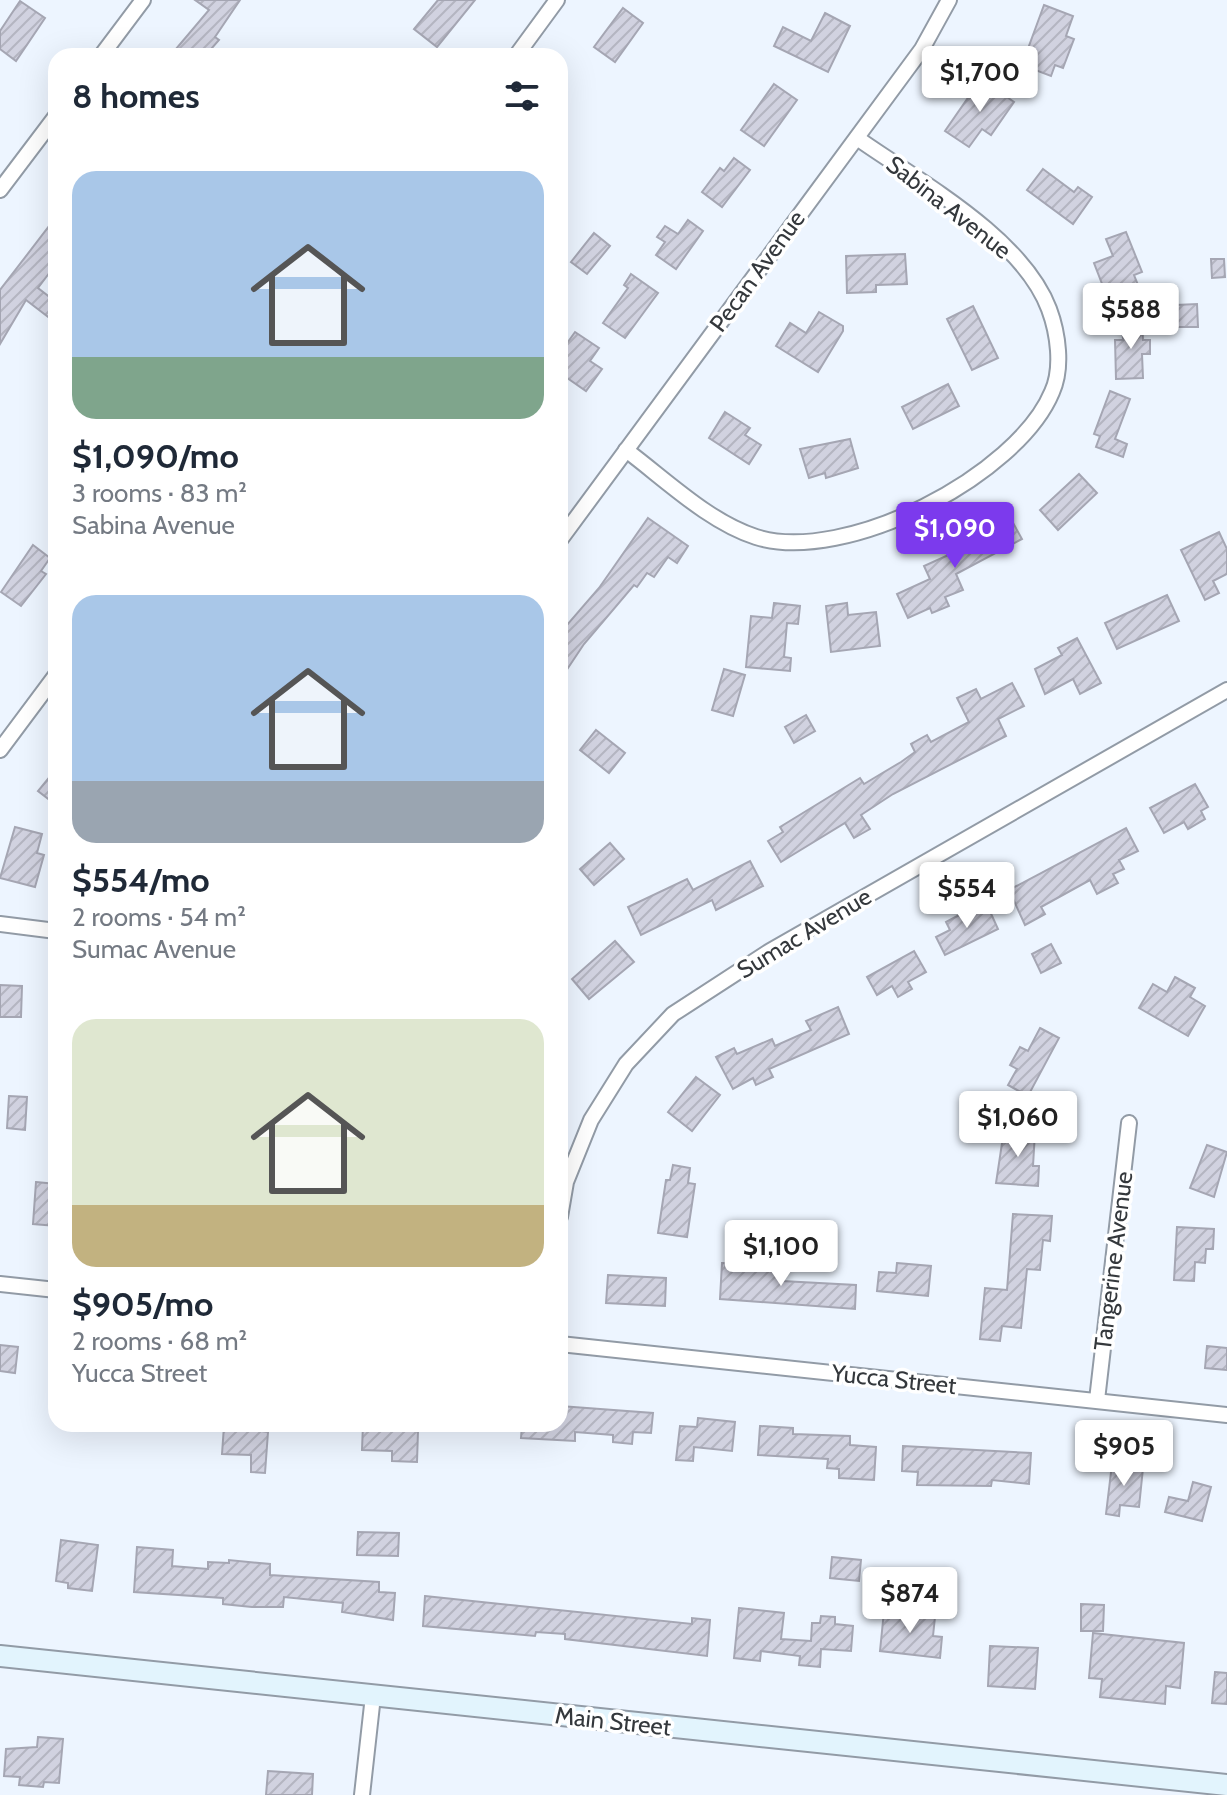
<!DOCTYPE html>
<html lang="en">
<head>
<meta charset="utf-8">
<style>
	:root { --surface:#fff; --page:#f6f6f7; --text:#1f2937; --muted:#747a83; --accent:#7c3aed }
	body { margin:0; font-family:Cabin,sans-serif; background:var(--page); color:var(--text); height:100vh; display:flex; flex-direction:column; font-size:30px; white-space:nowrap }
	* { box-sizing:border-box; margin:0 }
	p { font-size:26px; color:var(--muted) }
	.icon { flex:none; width:44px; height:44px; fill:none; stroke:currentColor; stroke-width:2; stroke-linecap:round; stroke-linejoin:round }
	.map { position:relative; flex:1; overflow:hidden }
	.details { position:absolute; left:48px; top:48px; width:520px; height:1384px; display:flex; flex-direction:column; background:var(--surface); border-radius:24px; box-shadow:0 8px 32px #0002 }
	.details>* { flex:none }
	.price { position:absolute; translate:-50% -68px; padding:0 18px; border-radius:8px; background:#fff; color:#222; font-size:26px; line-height:52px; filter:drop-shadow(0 2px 4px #0008) }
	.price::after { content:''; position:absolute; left:50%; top:48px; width:24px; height:18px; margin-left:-12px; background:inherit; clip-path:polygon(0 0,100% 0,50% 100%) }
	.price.on { background:var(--accent); color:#fff }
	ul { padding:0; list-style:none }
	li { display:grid; align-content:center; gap:16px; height:424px; padding:0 24px }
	li span { display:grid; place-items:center; height:248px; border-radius:24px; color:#555 }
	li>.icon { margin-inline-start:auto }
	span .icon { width:144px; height:144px; fill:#fffc; stroke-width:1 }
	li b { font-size:34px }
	h2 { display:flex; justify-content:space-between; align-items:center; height:96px; padding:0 24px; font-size:34px }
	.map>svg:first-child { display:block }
</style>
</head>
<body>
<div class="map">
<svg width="1227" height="1795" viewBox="0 0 1227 1795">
	<defs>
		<pattern id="building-hatch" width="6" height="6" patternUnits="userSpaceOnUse" patternTransform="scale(2)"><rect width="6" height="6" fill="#d1d2e0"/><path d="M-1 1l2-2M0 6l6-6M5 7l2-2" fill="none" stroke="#b4b5c1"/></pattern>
	</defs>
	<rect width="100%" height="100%" fill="#edf5ff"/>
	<g fill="url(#building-hatch)" stroke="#a5a6b3" stroke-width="2">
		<polygon points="195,0 240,0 215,37 219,40 205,56 170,56 209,10"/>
		<polygon points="438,0 475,0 437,47 414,29"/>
		<polygon points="20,1 45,18 16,61 0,49 0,31"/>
		<polygon points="1044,5 1073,16 1066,36 1074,39 1063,68 1055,65 1051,76 1022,65"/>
		<polygon points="623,8 643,23 615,62 594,47"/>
		<polygon points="825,13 850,26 828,72 774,46 783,27 811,41"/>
		<polygon points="981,79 1014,102 991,135 982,129 969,147 945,131"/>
		<polygon points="774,84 797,100 764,146 741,130"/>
		<polygon points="734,158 750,170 722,207 702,192 720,168 724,171"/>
		<polygon points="1043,169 1074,192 1078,187 1092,197 1073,224 1027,190"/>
		<polygon points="56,217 56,264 38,288 56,302 56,323 26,300 0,344 0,290"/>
		<polygon points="688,220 703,231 676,269 656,255 665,242 657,237 665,226 678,234"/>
		<polygon points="1126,232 1142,272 1134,275 1142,295 1111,307 1094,263 1113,256 1106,239"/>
		<polygon points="594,233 610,246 587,274 571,262"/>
		<polygon points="905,254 907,284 876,285 876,292 847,293 846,256"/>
		<polygon points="1211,259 1224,259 1225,277 1212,278"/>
		<polygon points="631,274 658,293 625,338 603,323 628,288 624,285"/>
		<polygon points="1197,304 1198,327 1177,327 1176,305"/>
		<polygon points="973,306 998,358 972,370 947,319"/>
		<polygon points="819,312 843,326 843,331 818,372 776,346 790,323 806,333"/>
		<polygon points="1142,320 1143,340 1150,340 1150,354 1142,354 1143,378 1116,379 1115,340 1123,340 1122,321"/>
		<polygon points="575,332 599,348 590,361 602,369 586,391 560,373 560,353"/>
		<polygon points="948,384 959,406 913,429 902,407"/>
		<polygon points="1110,391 1130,399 1115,439 1127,444 1123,457 1096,447 1100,436 1094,434"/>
		<polygon points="725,412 750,428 745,435 761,445 749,464 709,438"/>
		<polygon points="850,439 858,468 826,478 825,473 809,478 800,449"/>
		<polygon points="1079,474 1097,493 1058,530 1040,510"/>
		<polygon points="648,518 688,546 677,563 668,557 654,577 647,573 637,587 634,585 584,644 560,680 560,633 599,588"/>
		<polygon points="1012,521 1022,539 956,574 963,590 945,597 949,606 932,613 930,608 908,618 897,594 930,579 924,566 964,548 962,543 996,525 997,529"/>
		<polygon points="1219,532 1227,549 1227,574 1213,581 1219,593 1205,600 1181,550"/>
		<polygon points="33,545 50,558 41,571 46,574 21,606 1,592"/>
		<polygon points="1167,595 1179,621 1117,649 1105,623"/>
		<polygon points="774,603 800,606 798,624 787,623 784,657 791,658 790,671 746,667 751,616 772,618"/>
		<polygon points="847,603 848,615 876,612 880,646 831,652 826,606"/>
		<polygon points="1077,638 1101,683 1080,694 1073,679 1045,694 1035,669 1062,655 1058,648"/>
		<polygon points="724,669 745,675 733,716 712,710"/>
		<polygon points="1012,683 1024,706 998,719 1006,736 893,794 861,815 870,829 854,838 845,823 781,862 768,841 783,832 780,827 860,778 864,784 901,762 915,752 911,744 927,735 931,742 969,722 957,698 976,689 981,699"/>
		<polygon points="806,715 815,731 794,743 785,727"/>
		<polygon points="596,730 625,753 609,773 580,750"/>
		<polygon points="56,769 56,805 38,791"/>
		<polygon points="1195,784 1208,807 1201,811 1205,819 1188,829 1184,822 1164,833 1150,808"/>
		<polygon points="15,827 42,834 37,853 44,855 35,887 0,878"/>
		<polygon points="1126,828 1138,851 1119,860 1124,869 1113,874 1118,883 1097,894 1090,880 1041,907 1045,914 1025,925 1009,890"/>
		<polygon points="610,843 624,859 594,885 580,869"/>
		<polygon points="750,861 763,886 716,910 712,900 641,935 628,907 687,879 693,890"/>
		<polygon points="988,907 998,929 945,955 936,937 950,930 946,922 965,912 967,917"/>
		<polygon points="615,941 634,962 589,999 572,979"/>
		<polygon points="1051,944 1061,963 1041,973 1032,954"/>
		<polygon points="914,951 926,972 908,982 912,989 898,997 892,986 877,995 867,977"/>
		<polygon points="1175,977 1195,988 1190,997 1205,1006 1188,1036 1139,1008 1153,984 1167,992"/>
		<polygon points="0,985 22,986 21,1017 0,1017"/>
		<polygon points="838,1007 849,1034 769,1069 773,1077 756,1085 753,1078 733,1089 716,1057 734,1048 737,1054 772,1039 775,1046 811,1030 806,1021"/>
		<polygon points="1040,1028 1059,1038 1028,1096 1008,1085 1017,1069 1010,1065 1020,1047 1028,1051"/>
		<polygon points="696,1077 720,1095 692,1131 668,1112"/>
		<polygon points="9,1096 27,1097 25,1130 7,1128"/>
		<polygon points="1004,1130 1035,1132 1033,1166 1039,1166 1038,1186 996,1183"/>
		<polygon points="1207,1145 1227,1152 1214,1197 1190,1188"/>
		<polygon points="673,1165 690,1168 688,1183 695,1184 687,1237 658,1233 666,1180 670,1180"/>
		<polygon points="36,1182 56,1184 56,1226 33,1224"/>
		<polygon points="1013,1214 1052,1216 1050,1241 1043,1240 1040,1270 1027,1269 1021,1328 1002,1326 1000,1341 980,1339 985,1288 1007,1290"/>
		<polygon points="1177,1227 1214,1229 1213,1249 1206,1249 1205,1263 1195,1262 1194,1281 1174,1280"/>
		<polygon points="722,1263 783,1266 782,1281 856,1285 855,1309 720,1299"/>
		<polygon points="897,1263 931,1266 928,1296 877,1291 879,1272 896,1273"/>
		<polygon points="608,1275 666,1278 665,1306 606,1303"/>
		<polygon points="0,1345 18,1347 15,1373 0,1371"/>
		<polygon points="1207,1346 1227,1348 1227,1370 1205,1368"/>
		<polygon points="560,1406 653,1413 651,1433 633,1432 632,1444 613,1442 613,1435 575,1432 575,1441 521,1438 522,1424 560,1424"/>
		<polygon points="698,1418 735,1422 732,1451 694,1447 693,1461 676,1460 680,1426 697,1427"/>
		<polygon points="363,1424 405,1424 405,1430 418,1431 417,1462 392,1461 392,1451 362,1450"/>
		<polygon points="224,1426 268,1432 265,1473 251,1472 251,1455 222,1454"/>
		<polygon points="760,1426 793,1428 793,1434 850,1436 850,1445 876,1447 874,1480 839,1478 839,1469 827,1468 828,1459 758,1455"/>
		<polygon points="903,1446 1031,1453 1029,1484 992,1480 991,1486 917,1485 918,1472 902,1471"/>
		<polygon points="1112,1464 1143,1468 1139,1507 1120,1505 1119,1516 1106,1514"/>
		<polygon points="1193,1482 1211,1487 1202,1521 1165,1512 1169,1497 1188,1501"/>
		<polygon points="358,1532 399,1533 398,1556 357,1555"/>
		<polygon points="61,1540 98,1545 92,1591 68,1588 68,1583 56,1581"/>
		<polygon points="137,1547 173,1550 172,1566 208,1569 208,1562 229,1563 229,1560 270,1564 270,1575 379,1582 379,1592 395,1593 393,1620 342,1612 343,1603 284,1597 283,1607 252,1607 223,1604 223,1598 134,1592"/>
		<polygon points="832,1557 861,1560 859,1581 830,1578"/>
		<polygon points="425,1596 692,1624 692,1618 710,1620 707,1656 565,1639 565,1634 536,1632 535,1636 423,1626"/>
		<polygon points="1081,1604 1104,1605 1103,1631 1081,1631"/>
		<polygon points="739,1608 784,1613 781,1639 811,1641 812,1623 820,1623 821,1616 835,1617 835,1624 853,1626 851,1651 821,1649 820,1667 799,1665 800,1656 761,1651 760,1661 734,1658"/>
		<polygon points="884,1611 935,1617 933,1636 942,1637 940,1658 880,1651"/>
		<polygon points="1093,1633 1184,1643 1180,1688 1166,1686 1165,1704 1100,1697 1102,1679 1089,1678"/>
		<polygon points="990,1646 1038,1648 1035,1689 988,1686"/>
		<polygon points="1215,1672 1227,1673 1227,1704 1212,1703"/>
		<polygon points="38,1737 63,1739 59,1783 44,1782 43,1787 19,1785 20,1777 4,1776 6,1749 37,1747"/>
		<polygon points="268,1771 313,1774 312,1795 266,1795"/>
	</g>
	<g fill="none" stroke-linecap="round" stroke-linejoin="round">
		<g stroke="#929ba6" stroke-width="18">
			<g id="street">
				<polyline points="101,56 143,0"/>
				<polyline points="516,56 557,0"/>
				<polyline points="0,190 56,116"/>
				<path d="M 626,450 C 666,480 709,522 756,537 C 845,565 1017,476 1052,392 C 1063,368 1058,333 1049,309 C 1022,237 918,181 857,138"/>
				<polyline points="560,540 922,49 949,0"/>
				<polyline points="0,750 56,675"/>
				<polyline points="0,924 56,931"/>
				<polyline points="560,1217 566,1182 591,1120 626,1064 673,1014 770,951 1227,690"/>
				<polyline points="0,1284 56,1290"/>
				<polyline points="560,1344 1227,1415"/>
				<polyline points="1097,1400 1129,1123"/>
				<polyline points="362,1795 373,1696"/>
			</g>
		</g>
		<g stroke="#929ba6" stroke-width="24">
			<polyline id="secondary" points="0,1656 1227,1785"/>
		</g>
		<use href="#street" stroke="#fff" stroke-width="14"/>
		<use href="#secondary" stroke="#e2f4fd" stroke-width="20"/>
	</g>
	<g text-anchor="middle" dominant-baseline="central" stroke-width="7" stroke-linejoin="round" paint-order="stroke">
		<g font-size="24" fill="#34383c" stroke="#fff">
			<text transform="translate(949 207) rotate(38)">Sabina Avenue</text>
			<text transform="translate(757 271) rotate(-54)">Pecan Avenue</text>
			<text transform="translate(804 933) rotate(-31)">Sumac Avenue</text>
			<text transform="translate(1113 1261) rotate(-83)">Tangerine Avenue</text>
			<text transform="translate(894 1379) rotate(6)">Yucca Street</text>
			<text transform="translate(613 1721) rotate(6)">Main Street</text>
		</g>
	</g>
</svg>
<b class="price" style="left:980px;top:114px">$1,700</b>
<b class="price" style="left:1131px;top:351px">$588</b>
<b class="price on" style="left:955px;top:570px">$1,090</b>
<b class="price" style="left:967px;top:930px">$554</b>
<b class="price" style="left:1018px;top:1159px">$1,060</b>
<b class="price" style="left:781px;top:1288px">$1,100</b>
<b class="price" style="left:1124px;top:1488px">$905</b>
<b class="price" style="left:910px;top:1635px">$874</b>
<section class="details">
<h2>8 homes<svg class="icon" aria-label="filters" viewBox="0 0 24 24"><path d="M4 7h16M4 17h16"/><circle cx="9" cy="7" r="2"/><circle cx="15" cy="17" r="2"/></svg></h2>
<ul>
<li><span style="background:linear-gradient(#a9c7e8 75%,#7fa58c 0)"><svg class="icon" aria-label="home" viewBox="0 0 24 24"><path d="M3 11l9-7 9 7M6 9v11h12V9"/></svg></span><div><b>$1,090/mo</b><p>3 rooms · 83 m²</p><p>Sabina Avenue</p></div></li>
<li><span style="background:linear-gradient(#a9c7e8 75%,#9aa5b1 0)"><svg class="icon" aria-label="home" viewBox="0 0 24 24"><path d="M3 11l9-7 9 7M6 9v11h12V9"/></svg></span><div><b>$554/mo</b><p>2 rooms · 54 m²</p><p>Sumac Avenue</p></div></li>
<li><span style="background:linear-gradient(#dfe7d0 75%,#c2b280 0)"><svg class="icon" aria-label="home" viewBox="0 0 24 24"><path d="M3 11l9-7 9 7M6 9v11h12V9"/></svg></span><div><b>$905/mo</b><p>2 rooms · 68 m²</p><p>Yucca Street</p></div></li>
</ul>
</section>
</div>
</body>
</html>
